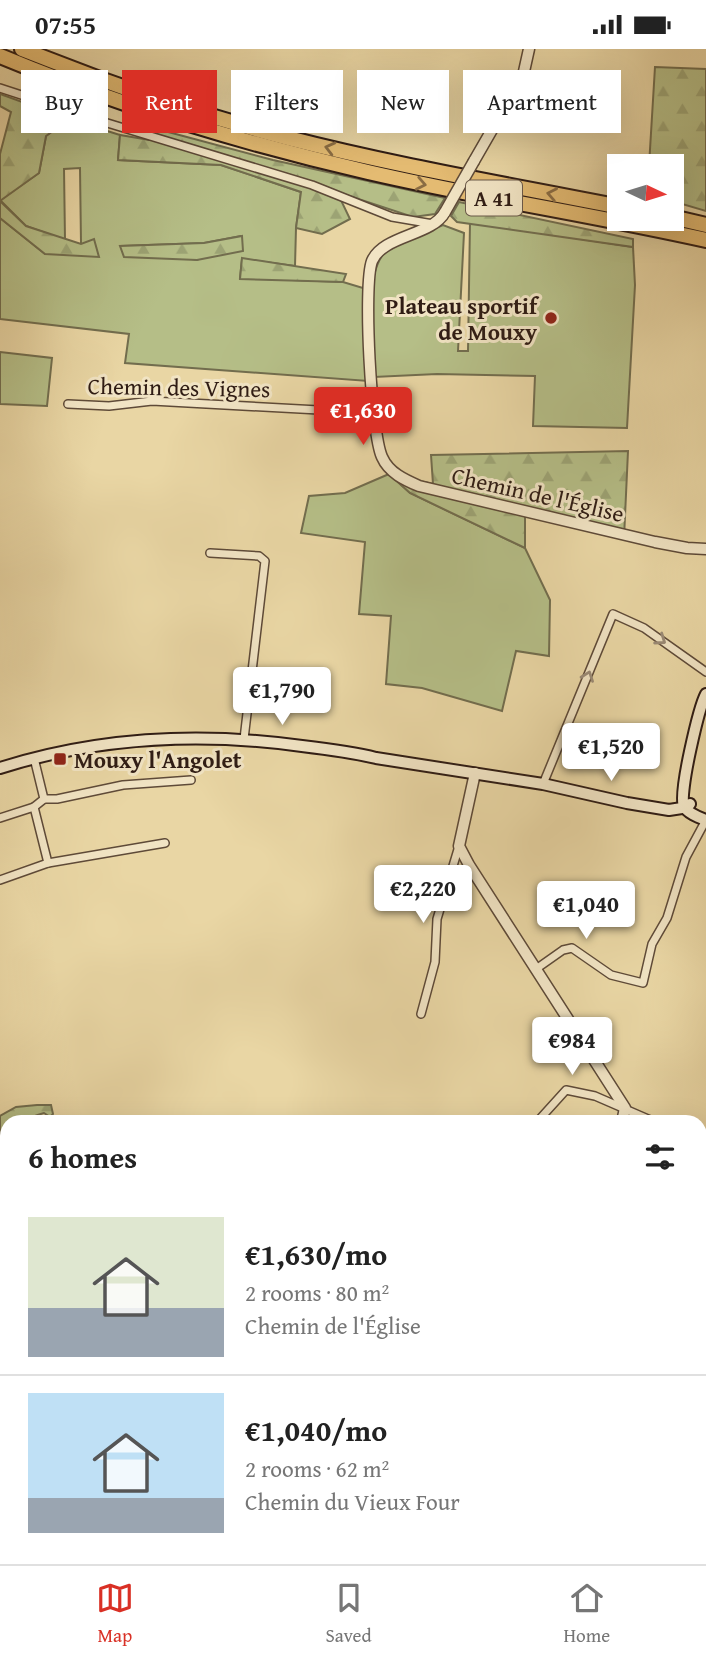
<!DOCTYPE html>
<html lang="en">
<head>
<meta charset="utf-8">
<style>
	:root { --surface:#fff; --page:#f6f6f6; --text:#222; --muted:#767676; --line:#e0e0e0; --accent:#d93025 }
	body { margin:0; font-family:"Gentium Book Plus",serif; background:var(--page); color:var(--text); height:100vh; display:flex; flex-direction:column; font-size:26px; white-space:nowrap }
	* { box-sizing:border-box; margin:0 }
	p { font-size:23px; color:var(--muted) }
	.icon { flex:none; width:38px; height:38px; fill:none; stroke:currentColor; stroke-width:2; stroke-linecap:round; stroke-linejoin:round }
	.map { position:relative; flex:1; overflow:hidden }
	.details { position:absolute; left:0px; top:1066px; width:707px; height:450px; display:flex; flex-direction:column; background:var(--surface); border-radius:21px 21px 0 0; box-shadow:0 7px 28px #0002 }
	.details>* { flex:none }
	.hud { position:absolute; left:21px; top:21px; width:665px; height:63px; display:flex; gap:14px }
	.needle { width:46px; rotate:94deg }
	.fabs { position:absolute; left:607px; top:105px; display:grid; gap:14px }
	.fabs a { display:grid; place-items:center; width:77px; height:77px; border-radius:0px; background:var(--surface); box-shadow:0 7px 28px #0002; font-size:35px }
	.price { position:absolute; translate:-50% -60px; padding:0 16px; border-radius:7px; background:#fff; color:#222; font-size:23px; line-height:46px; filter:drop-shadow(0 2px 4px #0008) }
	.price::after { content:''; position:absolute; left:50%; top:42px; width:21px; height:16px; margin-left:-10px; background:inherit; clip-path:polygon(0 0,100% 0,50% 100%) }
	.price.on { background:var(--accent); color:#fff }
	ul { padding:0; list-style:none }
	li { display:flex; align-items:center; gap:21px; height:175px; padding:0 28px }
	li+li { border-top:2px solid var(--line) }
	li span { display:grid; place-items:center; flex:none; width:196px; height:140px; border-radius:0px; color:#555 }
	li>.icon { margin-inline-start:auto }
	span .icon { width:84px; height:84px; fill:#fffc; stroke-width:1 }
	li b { font-size:30px }
	h2 { display:flex; justify-content:space-between; align-items:center; height:84px; padding:0 28px; font-size:30px }
	.pill { padding:0 24px; border-radius:0px; background:var(--surface); box-shadow:0 7px 28px #0002; font-size:24px; line-height:63px }
	.pill.on { background:var(--accent); color:#fff }
	.status { display:flex; justify-content:space-between; align-items:center; height:49px; padding:0 35px; background:var(--surface); direction:ltr }
	.status svg { height:19px; fill:currentColor }
	.menu { display:flex; justify-content:space-around; align-items:center; height:98px; border-top:2px solid var(--line); background:var(--surface); font-size:19px; color:var(--muted) }
	.menu a { display:grid; justify-items:center; gap:4px }
	.menu .on { color:var(--accent) }
	.map>svg:first-child { display:block }
</style>
</head>
<body>
<div class="status"><b>07:55</b><svg viewBox="0 0 49 12"><path d="M0 12V9h3v3zM5 12V6h3v6zM10 12V3h3v9zM15 12V0h3v12zM26 1h20v11H26zM47 4h2v5h-2z"/></svg></div>
<div class="map">
<svg width="706" height="1515" viewBox="0 0 706 1515">
	<defs>
		<pattern id="forest-firs" width="22" height="20" patternUnits="userSpaceOnUse" patternTransform="scale(1.75)"><rect width="22" height="20" fill="#b5be87"/><path d="M5 1l3.5 6h-7zM16 11l3.5 6h-7z" fill="#9ca374"/></pattern>
	</defs>
	<rect width="100%" height="100%" fill="#e9d6a4"/>
	<filter id="stains"><feTurbulence type="fractalNoise" baseFrequency=".00286" numOctaves="4"/><feColorMatrix values="0 0 0 0 .2 0 0 0 0 .09 0 0 0 0 .02 0 0 0 .5 -.17"/></filter>
	<radialGradient id="worn" r=".72"><stop offset=".6" stop-color="#630" stop-opacity="0"/><stop offset="1" stop-color="#630" stop-opacity=".3"/></radialGradient>
	<g fill="#b5be87" stroke="#726d4e" stroke-width="2" fill-rule="evenodd">
		<path d="M 69,70 L 120,86 L 118,111 L 221,116 L 301,143 L 296,179 L 295,217 L 242,210 L 240,229 L 343,233 L 363,239 L 368,332 L 125,314 L 129,285 L 0,270 L 0,169 L 45,205 L 81,195 L 80,119 L 64,120 L 65,191 L 26,177 L 0,151 L 39,124 L 46,87 ZM 241,187 L 197,211 L 120,197 L 204,194 Z"/>
		<path d="M 470,173 L 633,198 L 635,236 L 627,379 L 533,377 L 535,327 L 437,325 L 374,328 C 373,295 360,216 392,197 C 407,188 427,183 443,176 L 464,184 L 458,302 L 468,302 Z"/>
		<polygon points="0,303 52,309 47,357 0,355"/>
		<polygon points="389,425 410,444 525,499 550,551 549,607 516,602 502,662 422,639 386,635 391,567 359,565 365,493 301,484 309,447 345,444"/>
	</g>
	<g fill="url(#forest-firs)" stroke="#726d4e" stroke-width="2">
		<polygon points="655,18 706,20 706,162 672,152 672,117 649,117"/>
		<polygon points="0,45 69,70 46,87 39,124 0,152 26,177 81,195 94,190 99,208 45,205 0,169 0,105 11,63 0,57"/>
		<polygon points="157,80 273,111 445,149 435,165 413,168 337,143 350,170 322,185 296,179 301,143 221,116 118,111 120,86 149,91"/>
		<polygon points="459,153 633,190 633,198 457,173 451,167"/>
		<polygon points="242,187 243,202 197,211 124,208 120,197 204,194"/>
		<polygon points="242,209 346,225 343,233 240,230"/>
		<polygon points="628,402 624,489 525,467 525,499 410,444 389,425 433,435 431,406"/>
		<path d="M 37,1056 L 51,1056 L 53,1065 L 50,1068 L 44,1064 C 29,1068 23,1073 7,1073 L 7,1112 L 0,1113 L 0,1067 L 16,1058 Z"/>
		<polygon points="700,1083 706,1084 706,1270 700,1273"/>
		<polygon points="0,1221 7,1222 7,1305 0,1291"/>
	</g>
	<g fill="none" stroke-linecap="round" stroke-linejoin="round">
		<g stroke="#6e7a6f" stroke-width="2.5">
			<polyline points="700,1133 706,1130"/>
			<polyline points="629,1515 630,1508"/>
		</g>
		<g stroke="#5e4a38" stroke-width="10">
			<g id="minor">
				<polyline points="0,39 104,73 312,136 392,168 433,175"/>
				<polyline points="68,355 109,357 152,352 374,364"/>
				<polyline points="210,504 259,507 265,512 244,690"/>
				<polyline points="34,709 44,750 34,758 48,814 165,794"/>
				<polyline points="543,735 613,565 644,579 706,623"/>
				<polyline points="44,750 57,750 123,736 191,731"/>
				<polyline points="0,769 34,758"/>
				<polyline points="0,831 48,814"/>
				<polyline points="536,920 563,901 572,899 611,926 643,934 652,895 667,869 686,808 706,771"/>
				<polyline points="421,965 435,913 437,870 459,797"/>
				<polyline points="537,1073 566,1041 595,1047 655,1073"/>
				<polyline points="700,1291 706,1292"/>
				<polyline points="700,1396 706,1404"/>
				<polyline points="372,1508 384,1515"/>
			</g>
		</g>
		<g stroke="#5e4a38" stroke-width="13">
			<g id="tertiary">
				<polyline points="474,112 523,27 529,0"/>
				<path d="M 445,163 C 432,187 383,186 372,212 C 363,236 371,384 382,408 C 389,424 405,431 419,437 L 655,493 L 687,499 L 706,500"/>
				<polyline points="475,724 459,797 469,816 625,1059 622,1073"/>
				<polyline points="50,1508 54,1515"/>
			</g>
		</g>
		<g stroke="#2f1c14" stroke-width="14">
			<g id="secondary">
				<path d="M 706,645 C 699,658 678,746 684,757 C 687,764 698,768 706,771"/>
				<path d="M 0,719 C 98,688 201,683 302,697 C 327,700 352,703 376,709 L 543,735 L 627,754 L 669,761 L 682,759 L 690,755"/>
			</g>
		</g>
		<g stroke="#2f1c14" stroke-width="18">
			<g id="motorway">
				<path d="M 22,0 C 108,35 197,65 288,89 C 397,117 509,136 620,158"/>
				<path d="M 0,7 C 120,57 242,94 368,123 C 480,149 594,166 706,191"/>
				<polyline points="672,168 706,176"/>
			</g>
		</g>
		<use href="#minor" stroke="#f1e4c4" stroke-width="7"/>
		<use href="#tertiary" stroke="#f1e4c4" stroke-width="10"/>
		<use href="#secondary" stroke="#f1e4c4" stroke-width="10"/>
		<use href="#motorway" stroke="#e4bb72" stroke-width="14"/>
		<g stroke="#5e4a38" stroke-width="13" stroke-linecap="butt">
			<polyline id="tertiary-bridge" points="445,163 474,112"/>
		</g>
		<use href="#tertiary-bridge" stroke="#f1e4c4" stroke-width="10"/>
	</g>
	<defs><path id="oneway-chevron" d="M-2-3.5L2.5 0L-2 3.5" fill="none" stroke-width="1.6" stroke-linecap="round" stroke-linejoin="round" transform="scale(1.75)"/></defs>
	<g stroke="#8a6c43">
		<use href="#oneway-chevron" transform="translate(330 99) rotate(-166)"/>
		<use href="#oneway-chevron" transform="translate(421 135) rotate(11)"/>
		<use href="#oneway-chevron" transform="translate(552 145) rotate(-169)"/>
	</g>
	<g stroke="#9a8a75">
		<use href="#oneway-chevron" transform="translate(661 591) rotate(35)"/>
		<use href="#oneway-chevron" transform="translate(588 627) rotate(-70)"/>
	</g>
	<g fill="#8f2418" stroke="#f1e4c4" stroke-width="2.5">
		<circle cx="551" cy="269" r="7"/>
		<rect x="53" y="703" width="14" height="14" rx="3.5"/>
	</g>
	<g text-anchor="middle" dominant-baseline="central" stroke-width="6" stroke-linejoin="round" paint-order="stroke">
		<rect fill="#f1e4c4" stroke="#695849" stroke-width="2" x="466" y="131.5" width="56" height="35" rx="5"/>
		<g font-size="21" font-weight="bold" fill="#2f1c14">
			<text x="494" y="149">A 41</text>
		</g>
		<g font-size="23" font-weight="bold" fill="#2f1c14" stroke="#f1e4c4" text-anchor="end">
			<text x="537" y="256">Plateau sportif<tspan x="537" dy="26">de Mouxy</tspan></text>
			<text x="74" y="710" text-anchor="start">Mouxy l'Angolet</text>
		</g>
		<g font-size="23" fill="#2f1c14" stroke="#f1e4c4">
			<text transform="translate(179 338) rotate(1)">Chemin des Vignes</text>
			<text transform="translate(538 445) rotate(13)">Chemin de l'Église</text>
		</g>
	</g>
	<rect width="100%" height="100%" filter="url(#stains)"/>
	<rect width="100%" height="100%" fill="url(#worn)"/>
</svg>
<div class="fabs">
<a><svg class="needle" viewBox="-14 -14 28 28"><path d="M0-13l5 13h-10z" fill="#e53935"/><path d="M0 13l5-13h-10z" fill="#767676"/></svg></a>
</div>
<b class="price on" style="left:363px;top:398px">€1,630</b>
<b class="price" style="left:282px;top:678px">€1,790</b>
<b class="price" style="left:611px;top:734px">€1,520</b>
<b class="price" style="left:423px;top:876px">€2,220</b>
<b class="price" style="left:586px;top:892px">€1,040</b>
<b class="price" style="left:572px;top:1028px">€984</b>
<div class="hud">
<a class="pill">Buy</a>
<a class="pill on">Rent</a>
<a class="pill">Filters</a>
<a class="pill">New</a>
<a class="pill">Apartment</a>
</div>
<section class="details">
<h2>6 homes<svg class="icon" aria-label="filters" viewBox="0 0 24 24"><path d="M4 7h16M4 17h16"/><circle cx="9" cy="7" r="2"/><circle cx="15" cy="17" r="2"/></svg></h2>
<ul>
<li><span style="background:linear-gradient(#dfe7d0 65%,#9aa5b1 0)"><svg class="icon" aria-label="home" viewBox="0 0 24 24"><path d="M3 11l9-7 9 7M6 9v11h12V9"/></svg></span><div><b>€1,630/mo</b><p>2 rooms · 80 m²</p><p>Chemin de l'Église</p></div></li>
<li><span style="background:linear-gradient(#bfe0f5 75%,#9aa5b1 0)"><svg class="icon" aria-label="home" viewBox="0 0 24 24"><path d="M3 11l9-7 9 7M6 9v11h12V9"/></svg></span><div><b>€1,040/mo</b><p>2 rooms · 62 m²</p><p>Chemin du Vieux Four</p></div></li>
</ul>
</section>
</div>
<nav class="menu">
<a class="on"><svg class="icon" aria-label="map" viewBox="0 0 24 24"><path d="M3 6l6-2 6 2 6-2v14l-6 2-6-2-6 2zM9 4v14M15 6v14"/></svg>Map</a>
<a><svg class="icon" aria-label="saved" viewBox="0 0 24 24"><path d="M7 4h10v16l-5-4-5 4z"/></svg>Saved</a>
<a><svg class="icon" aria-label="home" viewBox="0 0 24 24"><path d="M3 11l9-7 9 7M6 9v11h12V9"/></svg>Home</a>
</nav>
</body>
</html>
